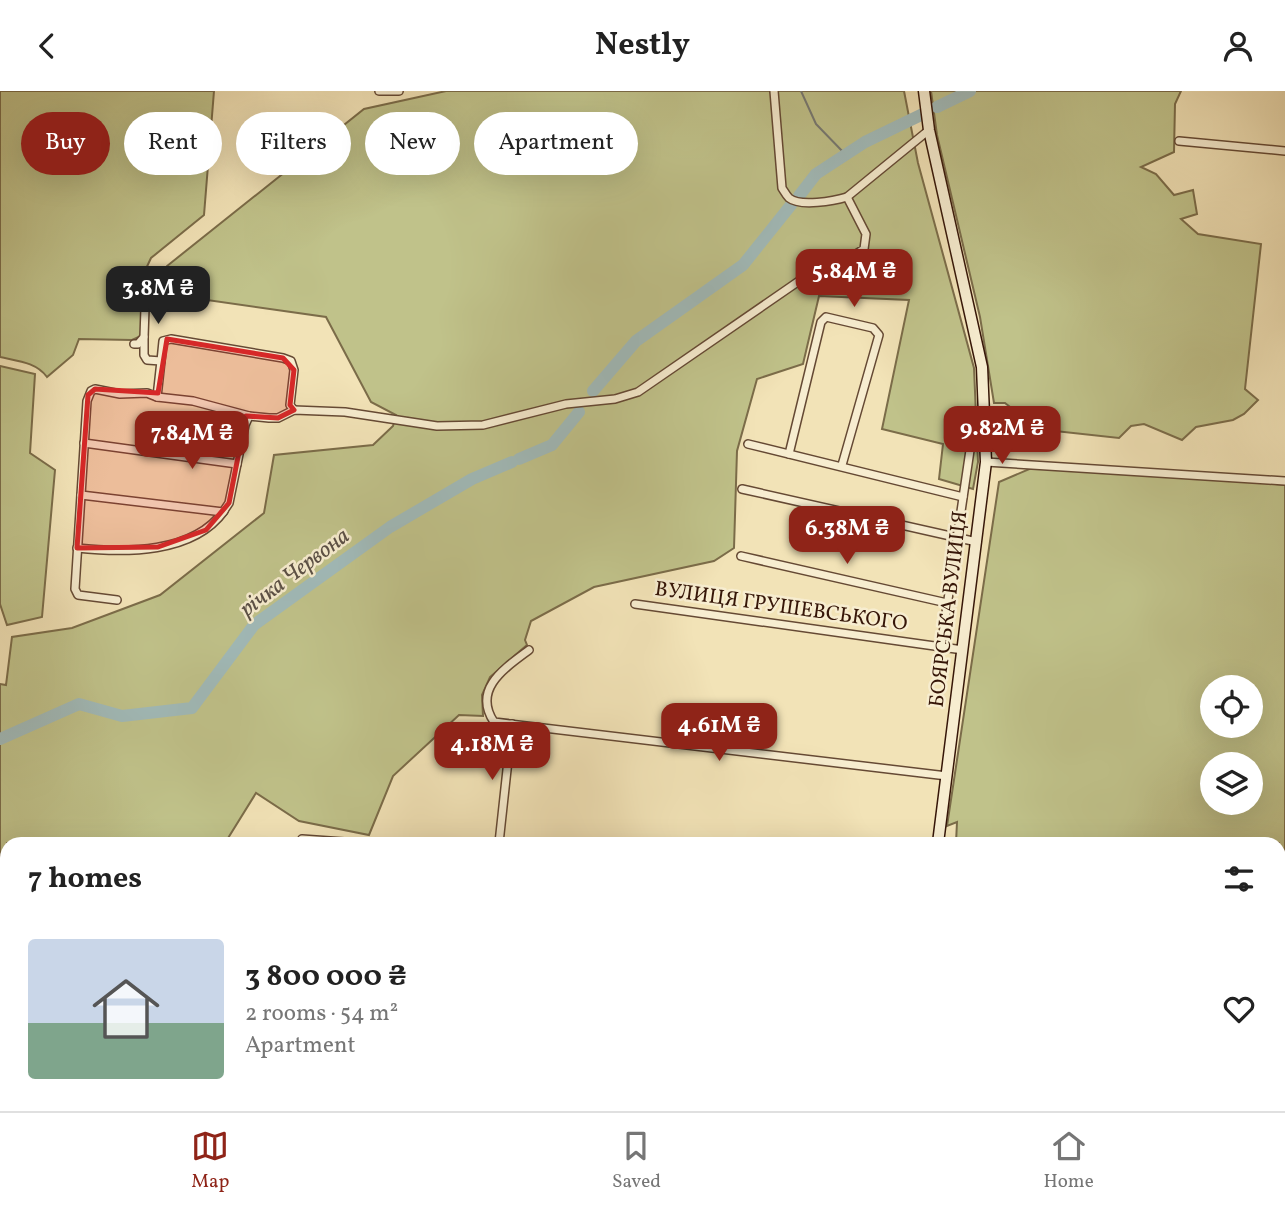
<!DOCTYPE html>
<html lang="en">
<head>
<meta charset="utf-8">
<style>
	:root { --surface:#fff; --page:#f2f2f2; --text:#222; --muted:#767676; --line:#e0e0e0; --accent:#8f2418 }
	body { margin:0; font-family:Vollkorn,serif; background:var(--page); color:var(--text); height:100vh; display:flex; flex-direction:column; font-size:26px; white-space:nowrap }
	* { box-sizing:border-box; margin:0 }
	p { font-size:23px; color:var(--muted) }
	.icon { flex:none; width:38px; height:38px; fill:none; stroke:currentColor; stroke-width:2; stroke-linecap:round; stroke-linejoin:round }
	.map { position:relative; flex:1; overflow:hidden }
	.details { position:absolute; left:0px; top:746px; width:1286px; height:275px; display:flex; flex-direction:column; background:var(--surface); border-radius:21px 21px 0 0; box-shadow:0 7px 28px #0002 }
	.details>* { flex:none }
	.banner { position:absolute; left:21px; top:21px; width:700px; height:63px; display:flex; gap:14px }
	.buttons { position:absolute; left:1200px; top:584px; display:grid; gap:14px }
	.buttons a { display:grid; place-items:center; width:63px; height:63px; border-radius:50%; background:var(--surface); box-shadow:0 7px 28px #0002; font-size:35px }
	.price { position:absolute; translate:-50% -60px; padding:0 16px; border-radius:14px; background:var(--accent); color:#fff; font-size:23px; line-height:46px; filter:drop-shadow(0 2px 4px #0008) }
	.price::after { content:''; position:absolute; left:50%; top:42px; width:21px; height:16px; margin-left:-10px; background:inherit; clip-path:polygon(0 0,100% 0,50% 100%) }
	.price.selected { background:#222; color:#fff }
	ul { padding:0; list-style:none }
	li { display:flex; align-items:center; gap:21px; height:175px; padding:0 28px }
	li span { display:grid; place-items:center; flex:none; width:196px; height:140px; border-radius:7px; color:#555 }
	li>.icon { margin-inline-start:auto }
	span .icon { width:84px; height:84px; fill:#fffc; stroke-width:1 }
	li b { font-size:30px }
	h2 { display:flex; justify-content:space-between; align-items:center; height:84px; padding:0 28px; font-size:30px }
	.pill { padding:0 24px; border-radius:32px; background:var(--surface); box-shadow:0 7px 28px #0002; font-size:24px; line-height:63px }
	.pill.selected { background:var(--accent); color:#fff }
	header { display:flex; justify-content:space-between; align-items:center; height:91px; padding:0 28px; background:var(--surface); font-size:32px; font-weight:700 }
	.tab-bar { display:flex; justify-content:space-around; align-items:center; height:98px; border-top:2px solid var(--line); background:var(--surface); font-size:19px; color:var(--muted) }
	.tab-bar a { display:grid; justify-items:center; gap:4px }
	.tab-bar .selected { color:var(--accent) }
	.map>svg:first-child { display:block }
</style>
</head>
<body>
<header><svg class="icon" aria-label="back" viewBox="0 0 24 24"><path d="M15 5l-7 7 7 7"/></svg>Nestly<svg class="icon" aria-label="person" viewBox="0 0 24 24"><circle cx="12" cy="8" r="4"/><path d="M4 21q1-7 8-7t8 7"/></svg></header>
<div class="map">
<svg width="1285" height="1020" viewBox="0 0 1285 1020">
	<rect width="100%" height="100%" fill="#f2e3b7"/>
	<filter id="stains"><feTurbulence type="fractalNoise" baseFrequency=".00286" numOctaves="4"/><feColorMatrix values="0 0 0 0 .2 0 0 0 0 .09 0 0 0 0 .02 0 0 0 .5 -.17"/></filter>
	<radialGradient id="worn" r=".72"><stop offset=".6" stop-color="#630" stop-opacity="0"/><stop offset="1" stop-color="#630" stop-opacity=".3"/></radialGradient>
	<g fill="#c0c28a" stroke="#7b6c49" stroke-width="2" fill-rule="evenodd">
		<path d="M 0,0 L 214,0 L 204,124 L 151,167 L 143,184 L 141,245 L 132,249 L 79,248 L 73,264 L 47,286 C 36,271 17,270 0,266 Z"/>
		<polygon points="446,0 904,0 918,72 974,277 978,371 973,398 939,388 943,353 882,338 909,209 819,205 803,273 757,288 737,360 734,457 714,470 594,496 531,530 525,549 527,554 490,586 482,604 483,625 459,624 393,685 369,744 299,730 256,702 225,752 7,752 7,819 0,816 0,593 6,594 12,546 72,537 160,504 264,422 274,364 373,354 393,335 396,324 371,311 326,226 158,202 167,175 364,18"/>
		<polygon points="931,0 1181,0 1175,13 1174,61 1141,76 1156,83 1174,104 1193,99 1197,123 1181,128 1198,143 1261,153 1245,298 1258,309 1244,323 1233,329 1196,336 1182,349 1144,333 1131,335 1119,347 1055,340 1043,342 1005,312 994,312 980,226 937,44"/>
		<polygon points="0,275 35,283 30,362 55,379 42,526 7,534 0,513"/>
		<path d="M 1034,376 L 1114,377 L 1285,394 L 1285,1020 L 943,1020 L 944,1013 L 1279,1013 L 1279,752 L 956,752 L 957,731 L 947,735 L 999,391 ZM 1213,597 L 1251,597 L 1251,635 L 1213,635 ZM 1213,674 L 1251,674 L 1251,712 L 1213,712 Z"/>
		<polygon points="0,883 7,885 7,936 0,933"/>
		<polygon points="11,1013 62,1013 71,1020 8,1020"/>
	</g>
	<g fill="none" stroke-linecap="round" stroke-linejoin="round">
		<polyline stroke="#767973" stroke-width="2" points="801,0 816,33 846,64"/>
		<g stroke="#a1bbba" stroke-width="12">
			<polyline points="937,16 970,0"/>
			<polyline points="799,105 816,83 865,51 925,22"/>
			<polyline points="593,300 636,250 743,174 791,114"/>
			<polyline points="519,368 552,354 579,321"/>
			<polyline points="0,648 79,613 122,625 192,617 254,534 390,436 472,388 512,371"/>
		</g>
		<g stroke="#654934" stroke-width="10">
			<g id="street">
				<polyline points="379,0 399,0"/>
				<path d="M 774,0 L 782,97 C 784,100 786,104 789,107 C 800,116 834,110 847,106 L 929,39"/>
				<polyline points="1179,50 1285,60"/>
				<polyline points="144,246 144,264 147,269 161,270 157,306"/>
				<polyline points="134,253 138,253 144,246 146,188"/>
				<polyline points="161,270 163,250 171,248 283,267 291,270 294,279 290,314 294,319"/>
				<polyline points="84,352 237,373 245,334 249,325"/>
				<polyline points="748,353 963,406"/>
				<polyline points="789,363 821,231 826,226 873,237 879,244 842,374"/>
				<polyline points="986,371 1285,390"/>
				<polyline points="742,398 977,451"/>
				<polyline points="81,404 223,421 229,412 237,373"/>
				<path d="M 77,457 C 125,462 193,463 224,420"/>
				<polyline points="741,465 947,512"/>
				<polyline points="117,509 78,504 75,498 87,310 91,300 95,298 120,303 147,302 157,306 193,310 249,325 269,327 278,327 294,319 345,321 437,335 483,334 566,313 615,308 638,301 828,170 853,165 864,158 866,143 847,106"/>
				<polyline points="635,513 963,559"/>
				<polyline points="941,556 973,339"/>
				<path d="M 529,559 C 505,577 472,598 494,631 L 947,685"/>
				<polyline points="302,748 358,752"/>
				<polyline points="499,752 512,633"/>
				<polyline points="384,1013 479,1020"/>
				<polyline points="0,1020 7,1005"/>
				<polyline points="320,1020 322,1013"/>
			</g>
		</g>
		<g stroke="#361608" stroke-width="13">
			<g id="secondary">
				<polyline points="924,0 929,39 982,276 986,371 938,752"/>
				<polyline points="923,1020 923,1013"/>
			</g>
		</g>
		<use href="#street" stroke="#f7edd0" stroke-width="7"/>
		<use href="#secondary" stroke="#f7edd0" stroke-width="10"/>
	</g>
	<path fill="#d62828" fill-opacity="0.2" stroke="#d62828" stroke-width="5" stroke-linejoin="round" d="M 167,248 L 283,267 L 294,279 L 290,314 L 294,319 L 278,327 L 246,325 L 229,412 L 206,439 L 158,456 L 77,457 L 88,304 L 95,298 L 158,302 Z"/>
	<g text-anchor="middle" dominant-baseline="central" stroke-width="5" stroke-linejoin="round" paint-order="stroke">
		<g font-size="21" fill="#361608" stroke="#f7edd0">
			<text transform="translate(781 516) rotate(8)">ВУЛИЦЯ ГРУШЕВСЬКОГО</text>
			<text transform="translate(949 518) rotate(-83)">БОЯРСЬКА ВУЛИЦЯ</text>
		</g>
		<g font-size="23" font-style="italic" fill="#5b5046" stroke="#f7edd0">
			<text transform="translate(295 482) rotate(-37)">річка Червона</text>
		</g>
	</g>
	<rect width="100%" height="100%" filter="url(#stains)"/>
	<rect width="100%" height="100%" fill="url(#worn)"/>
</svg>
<div class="buttons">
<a><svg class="icon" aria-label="locate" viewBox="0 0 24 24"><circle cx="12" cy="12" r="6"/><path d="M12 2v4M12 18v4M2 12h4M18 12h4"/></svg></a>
<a><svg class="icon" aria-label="layers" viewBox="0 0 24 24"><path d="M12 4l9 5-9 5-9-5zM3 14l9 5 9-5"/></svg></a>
</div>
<b class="price" style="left:854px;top:218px">5.84M ₴</b>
<b class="price selected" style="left:158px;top:235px">3.8M ₴</b>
<b class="price" style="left:1002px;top:375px">9.82M ₴</b>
<b class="price" style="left:192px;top:380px">7.84M ₴</b>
<b class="price" style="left:847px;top:475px">6.38M ₴</b>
<b class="price" style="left:719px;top:672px">4.61M ₴</b>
<b class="price" style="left:492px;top:691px">4.18M ₴</b>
<div class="banner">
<a class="pill selected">Buy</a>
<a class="pill">Rent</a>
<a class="pill">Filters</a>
<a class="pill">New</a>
<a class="pill">Apartment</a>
</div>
<section class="details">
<h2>7 homes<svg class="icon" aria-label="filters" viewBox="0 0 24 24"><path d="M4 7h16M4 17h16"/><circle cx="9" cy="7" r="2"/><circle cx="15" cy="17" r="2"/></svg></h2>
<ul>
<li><span style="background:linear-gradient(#c9d6e8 60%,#7fa58c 0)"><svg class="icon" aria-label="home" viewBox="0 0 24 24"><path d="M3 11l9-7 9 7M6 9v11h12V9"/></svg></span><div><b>3 800 000 ₴</b><p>2 rooms · 54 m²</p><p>Apartment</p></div><svg class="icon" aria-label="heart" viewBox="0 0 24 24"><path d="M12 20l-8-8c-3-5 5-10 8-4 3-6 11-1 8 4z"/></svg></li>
</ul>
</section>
</div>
<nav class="tab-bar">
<a class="selected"><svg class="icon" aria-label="map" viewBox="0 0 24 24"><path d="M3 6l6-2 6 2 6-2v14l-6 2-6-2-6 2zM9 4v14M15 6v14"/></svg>Map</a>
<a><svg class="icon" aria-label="saved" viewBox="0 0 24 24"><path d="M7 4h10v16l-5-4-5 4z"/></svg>Saved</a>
<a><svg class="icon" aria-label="home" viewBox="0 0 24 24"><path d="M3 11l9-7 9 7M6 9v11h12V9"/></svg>Home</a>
</nav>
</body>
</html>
